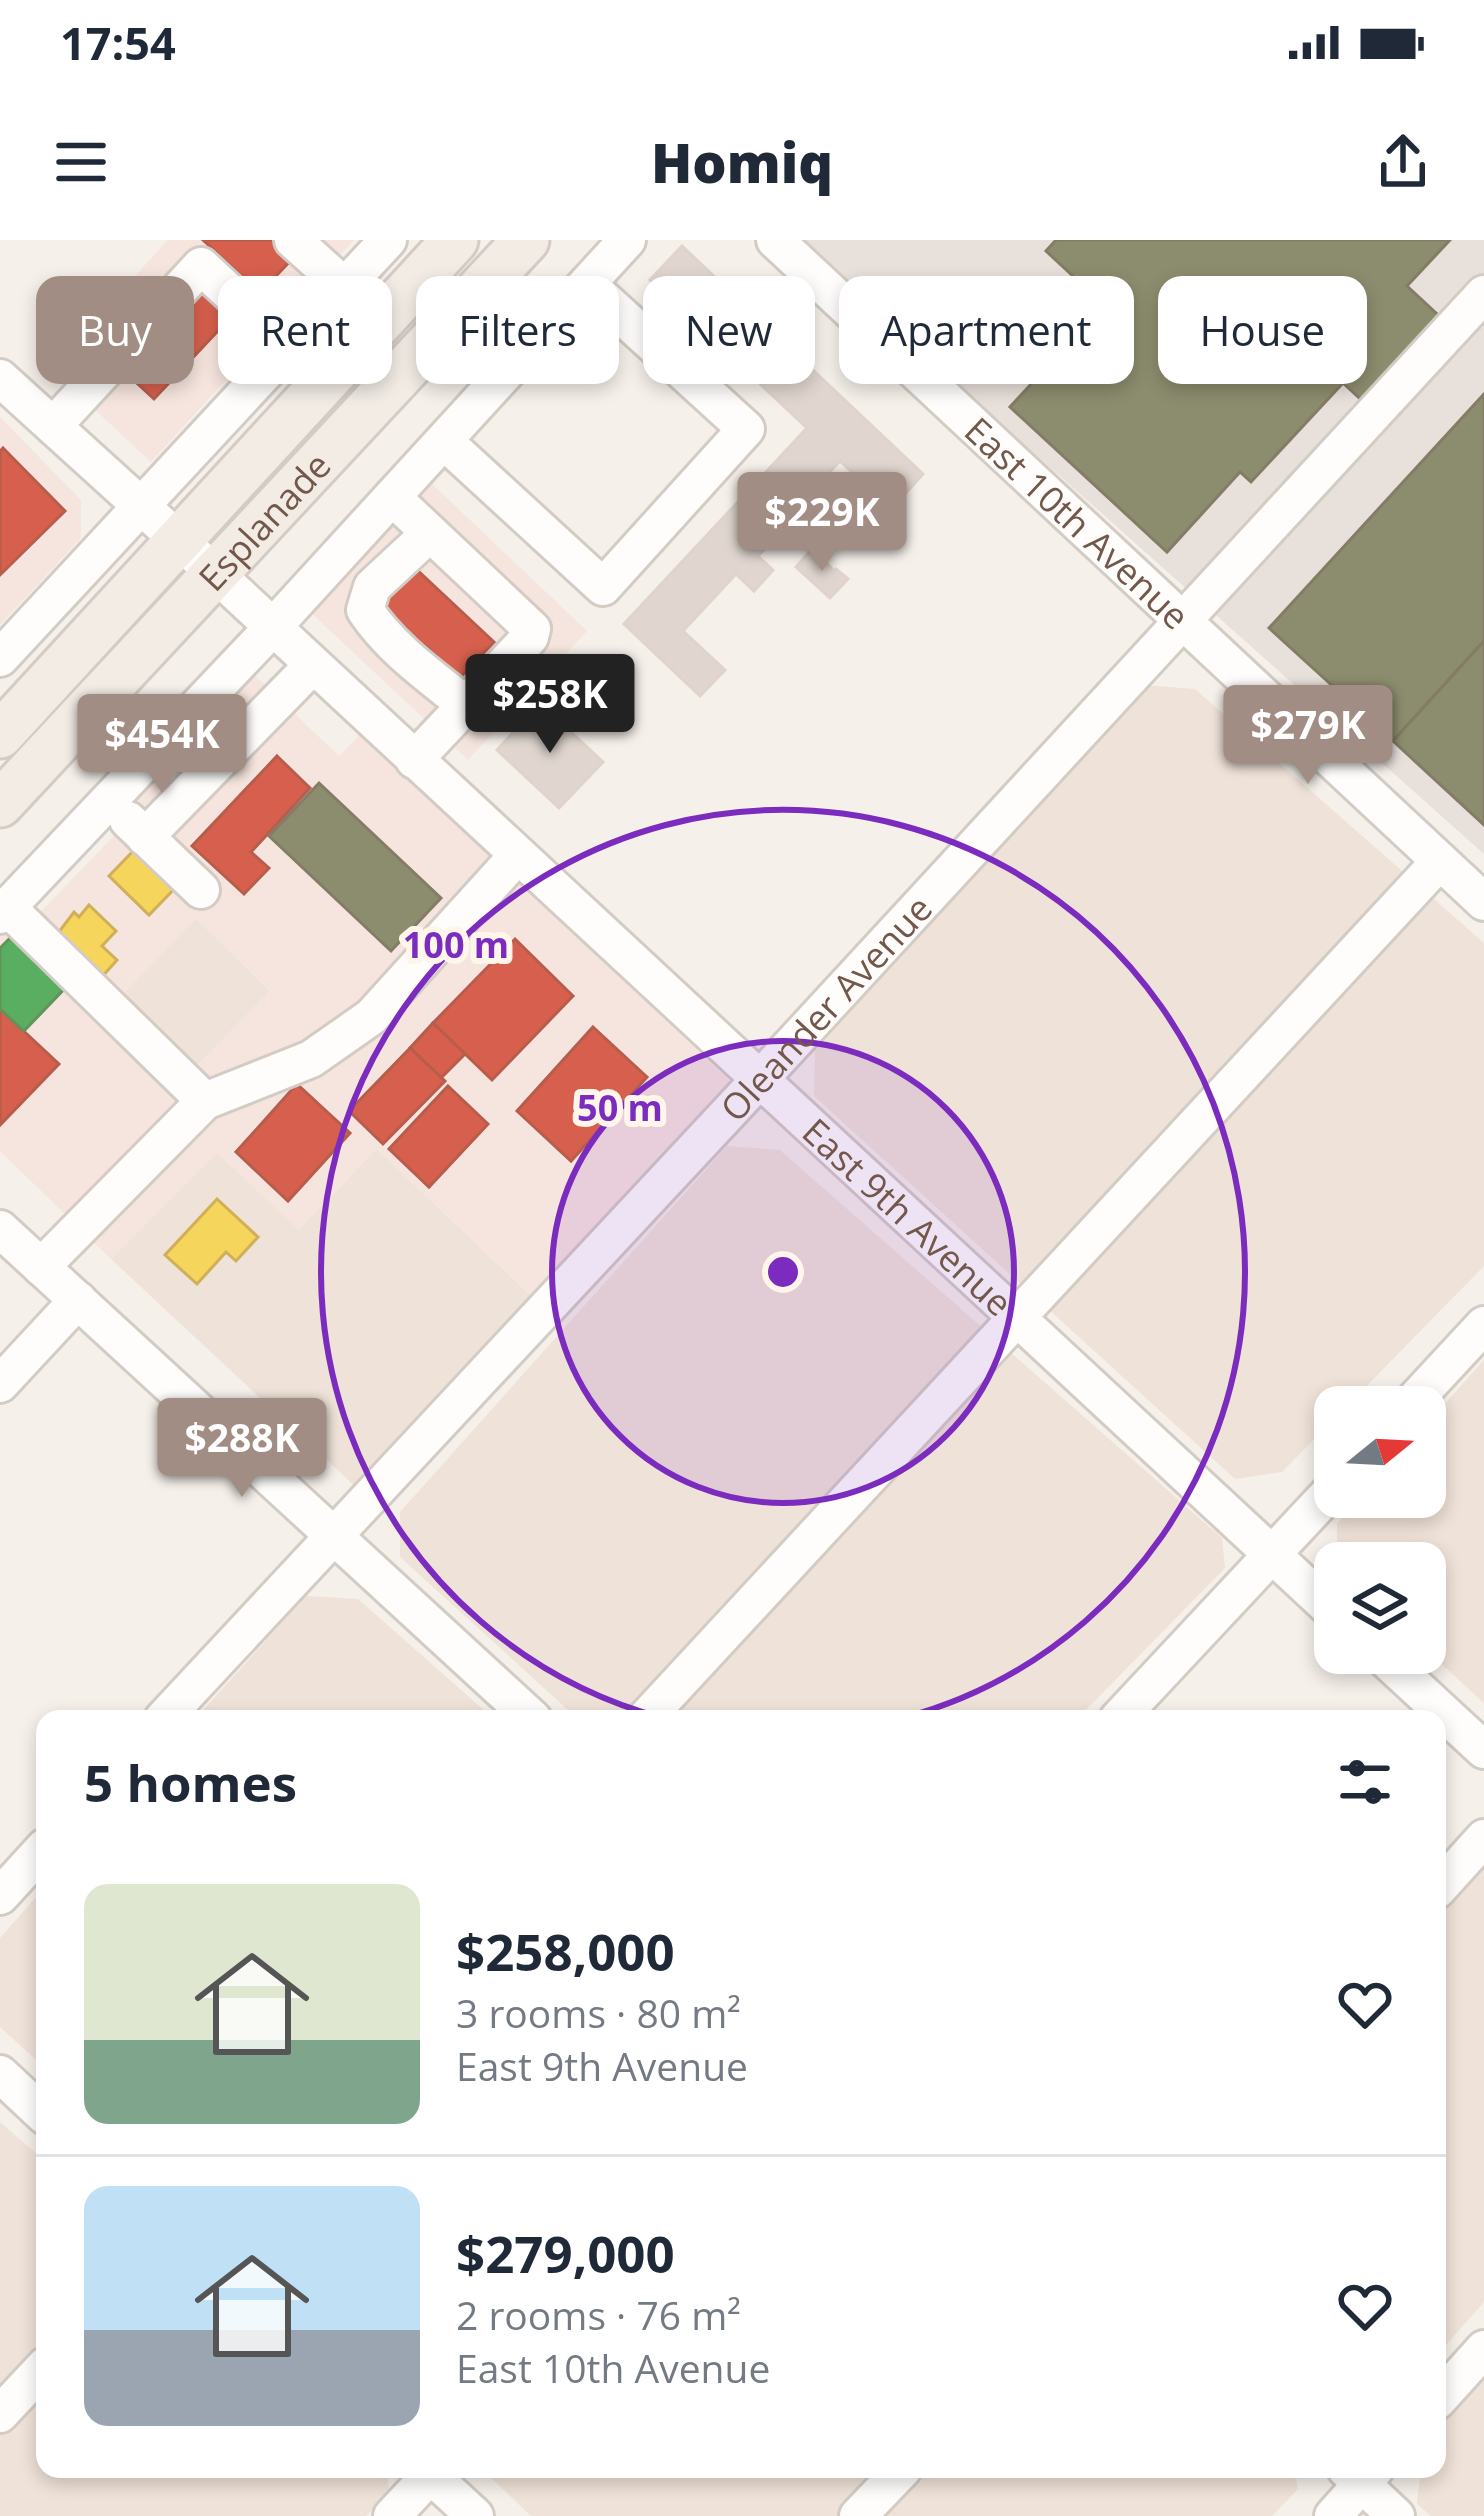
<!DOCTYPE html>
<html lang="en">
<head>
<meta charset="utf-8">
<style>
	:root { --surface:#fff; --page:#f2f2f3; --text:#1f2937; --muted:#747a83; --line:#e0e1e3; --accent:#a18d83 }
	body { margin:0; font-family:"Open Sans",sans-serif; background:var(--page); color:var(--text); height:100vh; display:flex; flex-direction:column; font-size:45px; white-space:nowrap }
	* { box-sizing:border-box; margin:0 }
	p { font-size:39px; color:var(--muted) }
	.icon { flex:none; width:66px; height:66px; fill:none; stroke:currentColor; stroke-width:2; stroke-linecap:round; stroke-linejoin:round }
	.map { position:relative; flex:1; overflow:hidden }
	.panel { position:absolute; left:36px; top:1470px; width:1410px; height:768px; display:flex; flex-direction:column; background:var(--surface); border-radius:24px; box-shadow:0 6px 18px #0003 }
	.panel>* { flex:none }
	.guide { position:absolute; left:36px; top:36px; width:1413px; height:108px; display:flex; gap:24px }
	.needle { width:78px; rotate:72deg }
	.buttons { position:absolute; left:1314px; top:1146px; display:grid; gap:24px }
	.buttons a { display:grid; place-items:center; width:132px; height:132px; border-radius:24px; background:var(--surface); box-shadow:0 6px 18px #0003; font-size:60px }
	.price { position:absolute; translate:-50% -102px; padding:0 27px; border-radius:12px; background:var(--accent); color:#fff; font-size:39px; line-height:78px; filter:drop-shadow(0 3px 6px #0008) }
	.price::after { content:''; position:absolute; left:50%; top:72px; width:36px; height:27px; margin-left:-18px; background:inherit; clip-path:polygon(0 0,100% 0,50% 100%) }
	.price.current { background:#222; color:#fff }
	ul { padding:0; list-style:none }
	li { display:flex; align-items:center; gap:36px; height:300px; padding:0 48px }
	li+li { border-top:3px solid var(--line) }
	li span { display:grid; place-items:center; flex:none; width:336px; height:240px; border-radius:24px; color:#555 }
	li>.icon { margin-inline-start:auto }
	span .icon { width:144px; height:144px; fill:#fffc; stroke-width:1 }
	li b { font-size:51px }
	h2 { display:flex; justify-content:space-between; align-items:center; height:144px; padding:0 48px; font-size:51px }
	.pill { padding:0 42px; border-radius:24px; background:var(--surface); box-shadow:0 6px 18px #0003; font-size:42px; line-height:108px }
	.pill.current { background:var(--accent); color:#fff }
	.status { display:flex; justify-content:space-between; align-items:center; height:84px; padding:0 60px; background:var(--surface); direction:ltr }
	.status svg { height:33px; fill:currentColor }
	header { display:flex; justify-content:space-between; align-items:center; height:156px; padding:0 48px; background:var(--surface); font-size:54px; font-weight:800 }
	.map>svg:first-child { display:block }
</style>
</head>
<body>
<div class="status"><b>17:54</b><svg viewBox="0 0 49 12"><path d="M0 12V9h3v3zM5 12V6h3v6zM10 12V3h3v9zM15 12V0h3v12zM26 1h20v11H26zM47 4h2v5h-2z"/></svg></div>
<header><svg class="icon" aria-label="menu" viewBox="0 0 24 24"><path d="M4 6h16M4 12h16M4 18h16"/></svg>Homiq<svg class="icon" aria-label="share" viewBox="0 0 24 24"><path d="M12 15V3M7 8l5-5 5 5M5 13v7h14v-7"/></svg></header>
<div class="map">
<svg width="1484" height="2276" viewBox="0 0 1484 2276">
	<rect width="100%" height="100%" fill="#f6f0ea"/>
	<g fill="#efe2d8">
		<polygon points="1142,445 1195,449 1484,703 1484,1026 1346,1167 1335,1167 1335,1178 1282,1232 1235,1239 814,856 815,811"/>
		<polygon points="196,678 270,751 183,840 109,768"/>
		<polygon points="727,906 780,910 1222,1298 1225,1328 1077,1479 578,1479 400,1317 400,1272"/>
		<polygon points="377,909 531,1056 358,1249 111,1019 217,912"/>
		<polygon points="1484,1120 1484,1463 1425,1409 1425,1323 1337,1323 1337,1284 1362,1257 1425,1257 1425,1186"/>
		<polygon points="306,1356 358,1359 494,1479 195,1479"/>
		<polygon points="1484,1624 1484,2062 1437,2115 1437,1674"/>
		<polygon points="45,1647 45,1828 0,1787 0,1698"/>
		<polygon points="0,1882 45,1921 45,2229 387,2229 389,2252 366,2276 0,2276"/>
		<polygon points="1484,2137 1484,2276 1431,2276 1417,2264 1421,2229 1437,2229 1437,2189"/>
		<polygon points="485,2229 1294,2229 1298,2249 1272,2276 531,2276 485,2232"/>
	</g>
	<g fill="#f6e5de" fill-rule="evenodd">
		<polygon points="168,0 354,0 151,222 50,128"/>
		<polygon points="0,177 81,260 81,298 0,385"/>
		<polygon points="429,241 587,391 468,520 308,370"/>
		<path d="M 250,431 L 339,516 L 361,494 L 732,843 L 531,1056 L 377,909 L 299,990 L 217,913 L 111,1019 L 0,911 L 0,696 L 18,678 L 27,686 L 135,574 L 125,563 ZM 196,678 L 270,751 L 183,840 L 110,768 Z"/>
	</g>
	<polygon fill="#e8e0db" points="795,0 1484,0 1484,614"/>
	<g fill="#f6d55c" stroke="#cfaf57" stroke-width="3">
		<polygon points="136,608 177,646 149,675 109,636"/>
		<polygon points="89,665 116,691 102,706 117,720 100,739 55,697 74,672 79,677"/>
		<polygon points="217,959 258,997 236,1021 226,1012 197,1044 165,1015"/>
	</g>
	<g fill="#d6604d" stroke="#b85d4c" stroke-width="3">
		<polygon points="203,0 277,0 294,17 260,53"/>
		<polygon points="202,52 230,78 154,159 126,133"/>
		<polygon points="3,208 65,271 0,335 0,211"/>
		<polygon points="414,327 494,402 460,438 425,405 421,409 404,393 407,389 380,364"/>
		<polygon points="277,516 310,548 251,612 269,628 244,654 192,606"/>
		<polygon points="515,699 573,756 492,840 433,783"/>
		<polygon points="0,769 59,824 0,885"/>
		<polygon points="433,783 465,814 441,838 410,808"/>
		<polygon points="593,787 647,837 571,921 517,871"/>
		<polygon points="410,808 445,841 383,904 349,871"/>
		<polygon points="297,844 350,893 288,961 236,912"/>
		<polygon points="448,846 488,884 429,947 389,909"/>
	</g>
	<polygon fill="#5aae61" stroke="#62945a" stroke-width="3" points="17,691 71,742 24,791 0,769 0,708"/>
	<g fill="#8c8c6e" stroke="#847c64" stroke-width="3">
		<polygon points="1056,0 1450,0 1407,46 1449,85 1371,169 1343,143 1251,242 1240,232 1167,312 1010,167 1104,65 1046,11"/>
		<polygon points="1484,154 1484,401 1393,501 1269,388"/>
		<polygon points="1484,401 1484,585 1393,501"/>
		<polygon points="319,543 441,658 391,711 269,596"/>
	</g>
	<g fill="#e0d6cf" stroke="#dfd3cc" stroke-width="3">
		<polygon points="682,6 779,98 785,92 804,110 798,116 923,234 891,269 840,221 827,235 844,250 824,271 811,259 758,316 773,330 754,351 736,334 683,391 725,430 700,456 624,384 807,188 650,40"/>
		<polygon points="813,308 834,331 836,329 848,339 830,358 796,327"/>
		<polygon points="540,463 603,522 559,568 497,510"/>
	</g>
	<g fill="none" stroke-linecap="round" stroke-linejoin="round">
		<g stroke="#d3ccc5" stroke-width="42">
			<g id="minor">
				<polyline points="293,0 345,47"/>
				<path id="s1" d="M 775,0 L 1484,662"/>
				<path id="s2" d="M 0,138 L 216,334 L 1335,1373"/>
				<polyline points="53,186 201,26 288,107"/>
				<polyline points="444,201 603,347 746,189 587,44"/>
				<polyline points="392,257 532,389 530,397 414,520"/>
				<path d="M 430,293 L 372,347 L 365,370 C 391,409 430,436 466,465"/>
				<polyline points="0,418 388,0"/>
				<polyline points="128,580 201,650"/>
				<polyline points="145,597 312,426"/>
				<polyline points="7,667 205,861"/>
				<polyline points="0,675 272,388 627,0"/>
				<polyline points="0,989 533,1479"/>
				<polyline points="41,1027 205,861 311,819 371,777 517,616"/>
				<polyline points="0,1144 78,1060"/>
				<polyline points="1408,1167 1484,1085"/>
				<polyline points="1379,1413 1484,1510"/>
				<path id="s3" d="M 163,1479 L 759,840 L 1484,54"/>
				<polyline points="645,1479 1440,621"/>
				<polyline points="1118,1479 1335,1247"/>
				<polyline points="1437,1650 1484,1598"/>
				<polyline points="0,1656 45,1607"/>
				<polyline points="0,1834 45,1876"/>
				<polyline points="1437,2161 1484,2109"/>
				<polyline points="0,2174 45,2126"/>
				<polyline points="424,2229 475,2276"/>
				<polyline points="1346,2229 1396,2276"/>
				<polyline points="392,2276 436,2229"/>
				<polyline points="858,2276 903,2229"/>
				<polyline points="1333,2276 1375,2229"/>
			</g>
		</g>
		<g stroke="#d5cbc6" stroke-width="51">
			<g id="major">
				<polyline points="0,495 455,0"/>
				<path id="s4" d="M 0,564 L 526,0"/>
			</g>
		</g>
		<use href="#minor" stroke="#fefdfc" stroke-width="36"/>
		<use href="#major" stroke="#f2ece5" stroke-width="45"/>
	</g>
	<circle cx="783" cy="1032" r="231" fill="#7b2cbf" fill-opacity=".12"/>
	<g fill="none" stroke="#7b2cbf" stroke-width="6">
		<circle cx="783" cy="1032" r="231"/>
		<path d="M663 1478A462 462 0 1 1 903 1478"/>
	</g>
	<g text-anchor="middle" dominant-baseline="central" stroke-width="12" stroke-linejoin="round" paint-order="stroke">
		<g font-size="36" fill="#73574b" stroke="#fef5eb">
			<text stroke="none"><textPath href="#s4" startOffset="387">Esplanade</textPath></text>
			<text stroke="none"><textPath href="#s1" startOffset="414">East 10th Avenue</textPath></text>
			<text stroke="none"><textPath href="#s3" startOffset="972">Oleander Avenue</textPath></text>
			<text stroke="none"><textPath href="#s2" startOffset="1236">East 9th Avenue</textPath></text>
		</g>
	</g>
	<circle cx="783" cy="1032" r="18" fill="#7b2cbf" stroke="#fef5eb" stroke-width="6"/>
	<g font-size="36" text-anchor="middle" font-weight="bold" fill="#7b2cbf" stroke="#fef5eb" stroke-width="12" stroke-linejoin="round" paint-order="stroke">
		<text x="456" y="718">100 m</text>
		<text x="620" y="881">50 m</text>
	</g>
</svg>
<div class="buttons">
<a><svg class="needle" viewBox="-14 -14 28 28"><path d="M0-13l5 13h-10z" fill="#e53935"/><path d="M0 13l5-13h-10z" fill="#747a83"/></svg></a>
<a><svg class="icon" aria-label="layers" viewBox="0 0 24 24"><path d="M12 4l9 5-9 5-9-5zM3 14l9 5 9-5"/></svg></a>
</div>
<b class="price" style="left:822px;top:334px">$229K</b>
<b class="price current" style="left:550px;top:516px">$258K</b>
<b class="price" style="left:1308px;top:547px">$279K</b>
<b class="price" style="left:162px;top:556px">$454K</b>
<b class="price" style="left:242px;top:1260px">$288K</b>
<div class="guide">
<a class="pill current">Buy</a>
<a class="pill">Rent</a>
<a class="pill">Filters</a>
<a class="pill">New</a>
<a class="pill">Apartment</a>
<a class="pill">House</a>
</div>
<section class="panel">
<h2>5 homes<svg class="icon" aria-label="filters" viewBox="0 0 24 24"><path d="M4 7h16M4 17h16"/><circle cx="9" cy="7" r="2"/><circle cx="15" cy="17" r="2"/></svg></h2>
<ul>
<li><span style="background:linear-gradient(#dfe7d0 65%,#7fa58c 0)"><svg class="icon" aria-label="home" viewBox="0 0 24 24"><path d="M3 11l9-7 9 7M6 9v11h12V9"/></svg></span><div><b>$258,000</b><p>3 rooms · 80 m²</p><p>East 9th Avenue</p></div><svg class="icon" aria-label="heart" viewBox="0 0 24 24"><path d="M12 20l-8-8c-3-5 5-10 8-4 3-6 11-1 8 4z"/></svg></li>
<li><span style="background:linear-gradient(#bfe0f5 60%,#9aa5b1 0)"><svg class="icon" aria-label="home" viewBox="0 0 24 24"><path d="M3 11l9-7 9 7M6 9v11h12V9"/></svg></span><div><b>$279,000</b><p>2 rooms · 76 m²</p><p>East 10th Avenue</p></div><svg class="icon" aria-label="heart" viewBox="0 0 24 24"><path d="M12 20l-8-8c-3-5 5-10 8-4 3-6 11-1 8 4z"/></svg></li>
</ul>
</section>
</div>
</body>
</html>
